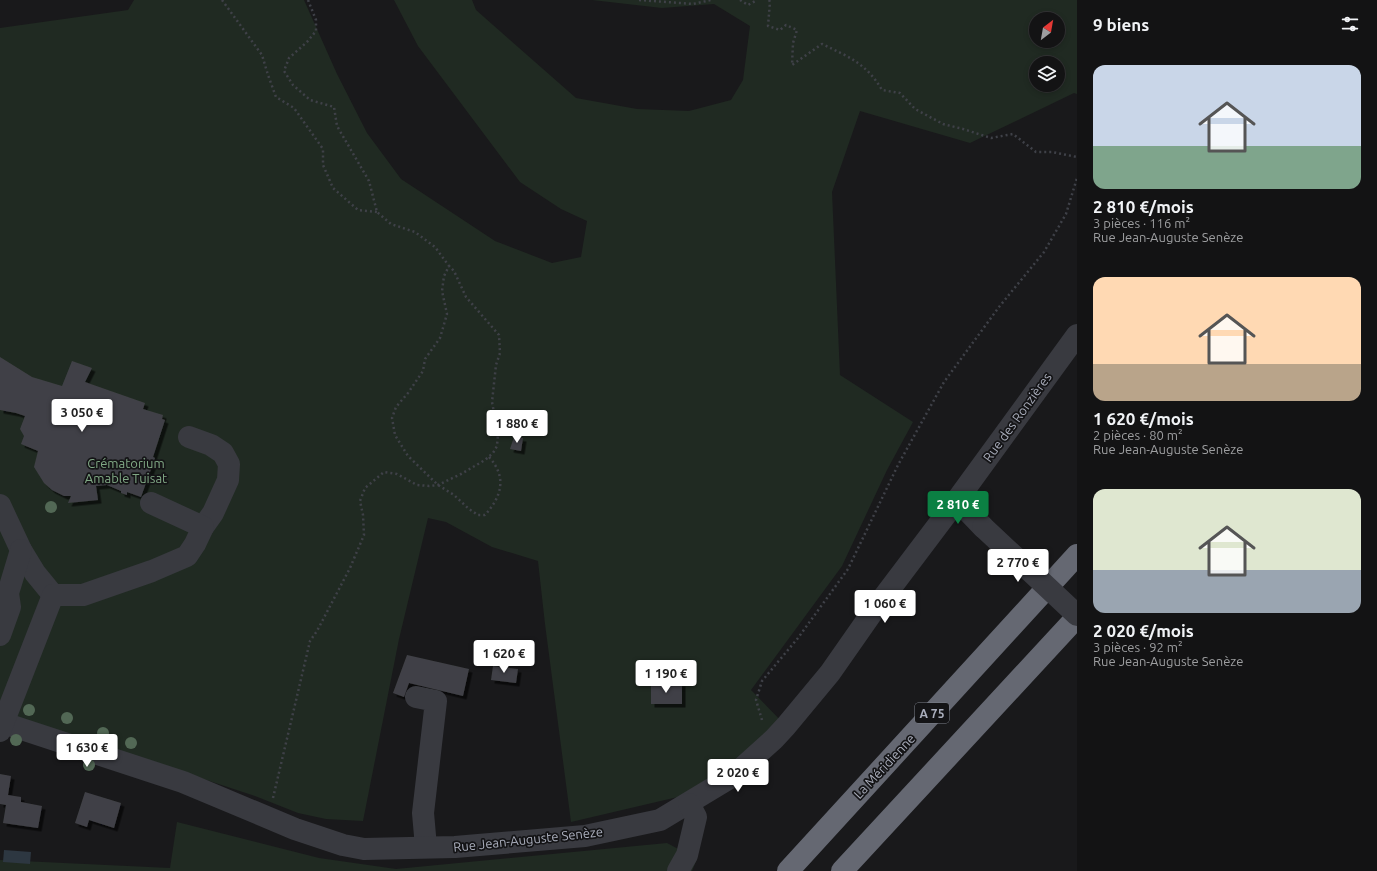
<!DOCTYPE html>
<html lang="fr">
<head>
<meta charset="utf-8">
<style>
	:root { --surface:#131314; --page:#202022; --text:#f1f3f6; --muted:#9d9ea0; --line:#323234; --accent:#0b8043 }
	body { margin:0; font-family:Ubuntu,sans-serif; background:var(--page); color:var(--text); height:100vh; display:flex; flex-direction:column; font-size:15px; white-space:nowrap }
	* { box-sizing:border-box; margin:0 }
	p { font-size:13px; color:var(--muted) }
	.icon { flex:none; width:22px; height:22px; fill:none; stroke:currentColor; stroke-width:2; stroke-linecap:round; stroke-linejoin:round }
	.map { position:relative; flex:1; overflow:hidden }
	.details { display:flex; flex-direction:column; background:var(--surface); width:300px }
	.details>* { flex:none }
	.needle { width:26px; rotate:31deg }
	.controls { position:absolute; left:1029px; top:12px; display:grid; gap:8px }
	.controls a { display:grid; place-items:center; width:36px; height:36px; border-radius:50%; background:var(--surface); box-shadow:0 2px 6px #0003,0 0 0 1px var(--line); font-size:20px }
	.price { position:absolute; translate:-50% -34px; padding:0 9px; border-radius:4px; background:#fff; color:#222; font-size:13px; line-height:26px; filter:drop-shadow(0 1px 2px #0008) }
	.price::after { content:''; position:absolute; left:50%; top:24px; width:12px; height:9px; margin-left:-6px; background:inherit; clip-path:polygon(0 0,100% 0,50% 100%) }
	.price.active { background:var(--accent); color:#fff }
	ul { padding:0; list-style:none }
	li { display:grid; align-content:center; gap:8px; height:212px; padding:0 16px }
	li span { display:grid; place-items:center; height:124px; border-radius:12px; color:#555 }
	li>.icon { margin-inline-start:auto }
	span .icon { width:72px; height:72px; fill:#fffc; stroke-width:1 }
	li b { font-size:17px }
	h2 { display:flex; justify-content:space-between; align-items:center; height:48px; padding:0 16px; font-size:17px }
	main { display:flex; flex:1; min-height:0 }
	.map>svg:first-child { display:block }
</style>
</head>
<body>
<main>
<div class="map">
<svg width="1077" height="871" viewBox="0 0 1077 871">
	<defs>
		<filter id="shadow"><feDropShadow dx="3.5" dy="3.5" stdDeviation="0" flood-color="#0009"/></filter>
	</defs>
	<rect width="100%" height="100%" fill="#19191b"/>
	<g fill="#202a22" fill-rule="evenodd">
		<path d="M 134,0 L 304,0 L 337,74 L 367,133 L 401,179 L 495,241 L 552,263 L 581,257 L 587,221 L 561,209 L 520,182 L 418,46 L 394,0 L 472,0 L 476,10 L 576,98 L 637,109 L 689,111 L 731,100 L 743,80 L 750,26 L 714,4 L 662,8 L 592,0 L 1077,0 L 1077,94 L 1074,93 L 970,143 L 860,111 L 832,192 L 840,375 L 913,422 L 887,470 L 842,566 L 751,690 L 786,726 L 699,792 L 571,822 L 545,624 L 538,561 L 492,547 L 446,522 L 428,518 L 399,639 L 363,821 L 326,819 L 298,813 L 255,796 L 0,712 L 0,28 L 128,10 ZM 1036,19 L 1058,19 L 1058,41 L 1036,41 ZM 1036,63 L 1058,63 L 1058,85 L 1036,85 Z"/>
		<polygon points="177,822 319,858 396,869 667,843 697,859 692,871 0,871 0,860 170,868"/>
	</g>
	<polygon fill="#2d3741" points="4,850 31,852 30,864 3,862"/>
	<g fill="#404146" filter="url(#shadow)">
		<polygon points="0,357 32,377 62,386 72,361 92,368 85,382 145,403 143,409 163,415 162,419 165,420 153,457 155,458 141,497 127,492 127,495 121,493 121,491 107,485 96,486 98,500 68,503 71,496 64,496 52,490 44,483 34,467 38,451 21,444 24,436 20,429 25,416 16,413 0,410"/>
		<polygon points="514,437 523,438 521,451 510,449"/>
		<polygon points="407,655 469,669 463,696 409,683 404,697 393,693"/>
		<polygon points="493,666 518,669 516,683 491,680"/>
		<rect x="651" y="683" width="31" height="21"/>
		<polygon points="0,774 11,776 8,795 21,797 21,802 42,806 38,828 3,823 6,805 0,804"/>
		<polygon points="85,792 121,803 114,828 89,820 87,827 75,823"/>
	</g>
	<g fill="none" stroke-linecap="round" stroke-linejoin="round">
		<g stroke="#3f4148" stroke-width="2.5" stroke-dasharray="2 3" stroke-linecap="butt">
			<polyline points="222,0 262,55 268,75 276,97 294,108 323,149 323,165 333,188 358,210 377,212"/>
			<path d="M 308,0 L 316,20 L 316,31 L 307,42 L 289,58 L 284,71 L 293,85 L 310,100 L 334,107 L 337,126 L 369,181 L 377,212 L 391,224 L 415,232 L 435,247 L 449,266 L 444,276 L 442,291 L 447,314 L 440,338 L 425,359 L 423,371 L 408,393 L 396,407 L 392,418 L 395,435 L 408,456 L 438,485 L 454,495 L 469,509 L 478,515 L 485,515 C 502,496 507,477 489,457"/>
			<polyline points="639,0 693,4 711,0"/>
			<polyline points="740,0 748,5 757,0"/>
			<path d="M 769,0 L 770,2 L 768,26 L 780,30 L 786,25 L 797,30 L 793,43 L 792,65 L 822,44 C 849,57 866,63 882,90 L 900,93 L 915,109 L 943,124 L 963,129 L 991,138 L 1013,134 L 1036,152 L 1052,152 L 1077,157"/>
			<polyline points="762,720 756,700 762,681 798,638 848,569 898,465 944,382 999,307 1044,252 1066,214 1077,178"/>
			<polyline points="273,798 310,641 317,631 350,568 364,535 363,515 360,501 365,488 384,472 397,474 417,485 429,486 438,485 461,474 485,460 493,453 497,446 498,434 492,402 496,365 500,353 499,335 466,297 454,271 449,266"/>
		</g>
		<g stroke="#393a40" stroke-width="22">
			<polyline points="189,437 211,445 223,453 229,464 228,480 213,513 203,527"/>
			<polyline points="957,500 983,527"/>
			<polyline points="0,505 21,550 35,573 53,595"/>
			<polyline points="0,635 10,607 8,593 21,550"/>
			<polyline points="416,697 436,701 423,813 426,847"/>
			<polyline points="0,722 183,782 295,829 343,845 364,849 455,847 585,836 660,820 733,776 774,739 786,726 830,673 874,610 957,500 1077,335"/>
			<polyline points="0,731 53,595 83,595 152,571 187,556 195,544 203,527 151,503"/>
			<polyline points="678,871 687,855 696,817 689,804"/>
		</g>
		<g stroke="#656872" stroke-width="22">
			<polyline points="788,871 1077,555"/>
			<polyline points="842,871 1077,617"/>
		</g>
		<polyline stroke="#393a40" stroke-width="22" points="983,527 1077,615"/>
	</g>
	<g fill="#526855">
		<circle cx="51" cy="507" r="6"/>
		<circle cx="29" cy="710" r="6"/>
		<circle cx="67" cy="718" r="6"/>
		<circle cx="103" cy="733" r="6"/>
		<circle cx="16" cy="740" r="6"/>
		<circle cx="131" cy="743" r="6"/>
		<circle cx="89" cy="765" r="6"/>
	</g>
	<g text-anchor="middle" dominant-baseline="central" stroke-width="3.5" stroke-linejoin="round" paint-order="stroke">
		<rect fill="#141416" stroke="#7d808a" stroke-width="1" x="915" y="703" width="34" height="20" rx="3"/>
		<g font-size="12" font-weight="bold" fill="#aaaebc">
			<text x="932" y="713">A 75</text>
		</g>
		<g font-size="13" fill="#aaaebc" stroke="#141416">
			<text transform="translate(1017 417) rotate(-54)">Rue des Ronzières</text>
			<text transform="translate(884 766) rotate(-47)">La Méridienne</text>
			<text transform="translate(528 839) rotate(-6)">Rue Jean-Auguste Senèze</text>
		</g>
		<g font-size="13" fill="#80a885" stroke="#141416">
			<text x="126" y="463">Crématorium<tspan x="126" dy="15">Amable Tuisat</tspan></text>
		</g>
	</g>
</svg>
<div class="controls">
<a><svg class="needle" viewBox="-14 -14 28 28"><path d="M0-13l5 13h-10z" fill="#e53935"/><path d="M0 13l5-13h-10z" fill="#9d9ea0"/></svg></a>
<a><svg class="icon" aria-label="layers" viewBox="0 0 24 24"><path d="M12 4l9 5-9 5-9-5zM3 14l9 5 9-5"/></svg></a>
</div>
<b class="price" style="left:82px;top:433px">3 050 €</b>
<b class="price" style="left:517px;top:444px">1 880 €</b>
<b class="price active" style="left:958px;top:525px">2 810 €</b>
<b class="price" style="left:1018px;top:583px">2 770 €</b>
<b class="price" style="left:885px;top:624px">1 060 €</b>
<b class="price" style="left:504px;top:674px">1 620 €</b>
<b class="price" style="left:666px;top:694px">1 190 €</b>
<b class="price" style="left:87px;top:768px">1 630 €</b>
<b class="price" style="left:738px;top:793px">2 020 €</b>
</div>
<section class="details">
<h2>9 biens<svg class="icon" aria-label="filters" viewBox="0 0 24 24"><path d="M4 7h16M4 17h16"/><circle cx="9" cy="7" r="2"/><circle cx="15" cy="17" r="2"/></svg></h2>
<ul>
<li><span style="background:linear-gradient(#c9d6e8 65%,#7fa58c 0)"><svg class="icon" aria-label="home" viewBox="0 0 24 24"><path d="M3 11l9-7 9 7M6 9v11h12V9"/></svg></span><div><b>2 810 €/mois</b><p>3 pièces · 116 m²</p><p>Rue Jean-Auguste Senèze</p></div></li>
<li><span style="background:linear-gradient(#ffd9b3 70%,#b9a48a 0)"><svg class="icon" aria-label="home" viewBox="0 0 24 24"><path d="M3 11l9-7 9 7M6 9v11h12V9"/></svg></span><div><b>1 620 €/mois</b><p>2 pièces · 80 m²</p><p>Rue Jean-Auguste Senèze</p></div></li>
<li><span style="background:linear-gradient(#dfe7d0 65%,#9aa5b1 0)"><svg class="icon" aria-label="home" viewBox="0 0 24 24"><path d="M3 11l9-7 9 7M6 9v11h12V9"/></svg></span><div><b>2 020 €/mois</b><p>3 pièces · 92 m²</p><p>Rue Jean-Auguste Senèze</p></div></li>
</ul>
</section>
</main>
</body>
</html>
